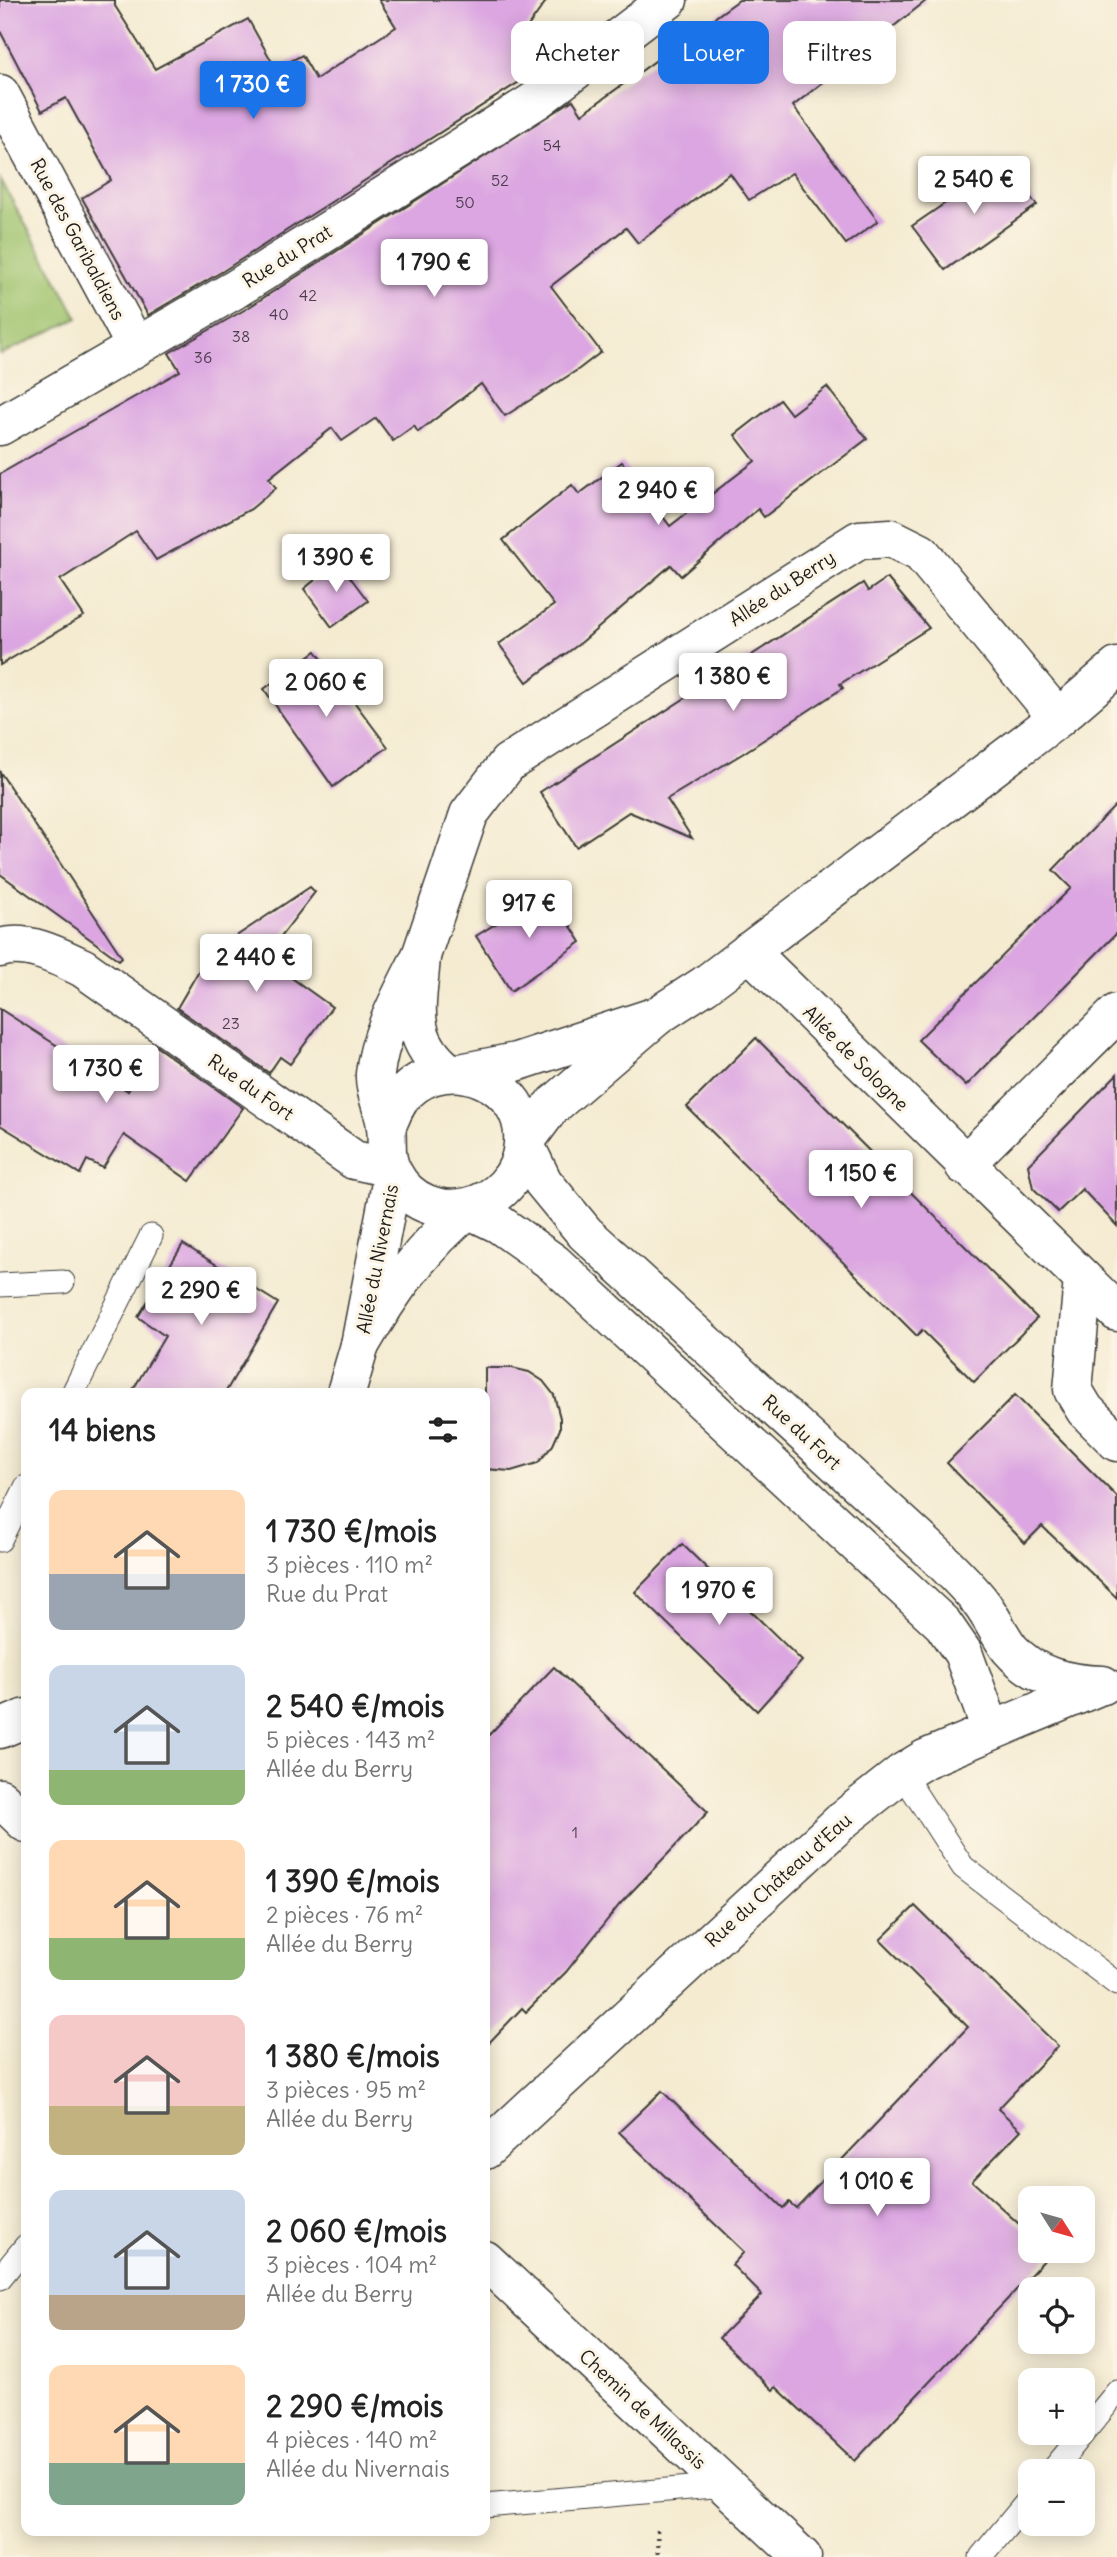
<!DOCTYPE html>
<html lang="fr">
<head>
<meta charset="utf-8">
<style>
	:root { --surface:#fff; --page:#f2f2f2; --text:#222; --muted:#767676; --accent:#1a73e8 }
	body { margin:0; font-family:Delius,sans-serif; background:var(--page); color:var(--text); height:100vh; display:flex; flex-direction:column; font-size:26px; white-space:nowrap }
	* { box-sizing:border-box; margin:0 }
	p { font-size:23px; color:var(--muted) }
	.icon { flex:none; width:38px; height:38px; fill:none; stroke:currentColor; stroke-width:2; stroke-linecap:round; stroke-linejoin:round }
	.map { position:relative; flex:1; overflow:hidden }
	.drawer { position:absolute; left:21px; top:1388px; width:469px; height:1148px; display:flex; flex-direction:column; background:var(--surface); border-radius:14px; box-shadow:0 4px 18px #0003 }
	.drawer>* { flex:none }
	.hud { position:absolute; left:511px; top:21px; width:500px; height:63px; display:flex; gap:14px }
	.needle { width:46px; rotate:127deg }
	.buttons { position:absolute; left:1018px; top:2186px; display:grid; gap:14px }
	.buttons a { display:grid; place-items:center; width:77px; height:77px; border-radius:14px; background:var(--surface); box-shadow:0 4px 18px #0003; font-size:35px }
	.price { position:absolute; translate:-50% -60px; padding:0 16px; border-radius:7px; background:#fff; color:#222; font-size:23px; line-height:46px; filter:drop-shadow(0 2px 4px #0008) }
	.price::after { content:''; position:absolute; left:50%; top:42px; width:21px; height:16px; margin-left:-10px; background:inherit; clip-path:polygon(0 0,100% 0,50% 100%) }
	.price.on { background:var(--accent); color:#fff }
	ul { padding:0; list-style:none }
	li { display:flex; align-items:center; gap:21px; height:175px; padding:0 28px }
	li span { display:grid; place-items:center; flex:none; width:196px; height:140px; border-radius:14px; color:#555 }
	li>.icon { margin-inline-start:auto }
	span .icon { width:84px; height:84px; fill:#fffc; stroke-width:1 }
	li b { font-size:30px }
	h2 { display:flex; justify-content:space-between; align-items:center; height:84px; padding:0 28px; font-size:30px }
	.tag { padding:0 24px; border-radius:14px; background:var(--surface); box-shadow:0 4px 18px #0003; font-size:24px; line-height:63px }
	.tag.on { background:var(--accent); color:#fff }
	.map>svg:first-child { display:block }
</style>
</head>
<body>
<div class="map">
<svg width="1117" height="2557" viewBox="0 0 1117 2557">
	<rect width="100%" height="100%" fill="#fcf5e5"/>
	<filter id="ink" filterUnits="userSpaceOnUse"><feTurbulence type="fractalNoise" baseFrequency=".0143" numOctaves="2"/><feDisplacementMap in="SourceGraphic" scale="14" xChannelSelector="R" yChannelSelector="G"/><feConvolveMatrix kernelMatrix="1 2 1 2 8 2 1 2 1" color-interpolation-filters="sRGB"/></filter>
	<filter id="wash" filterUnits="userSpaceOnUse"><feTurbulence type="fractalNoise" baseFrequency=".00686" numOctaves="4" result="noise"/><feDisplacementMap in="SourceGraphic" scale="28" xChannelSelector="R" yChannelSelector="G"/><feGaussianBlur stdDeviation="1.57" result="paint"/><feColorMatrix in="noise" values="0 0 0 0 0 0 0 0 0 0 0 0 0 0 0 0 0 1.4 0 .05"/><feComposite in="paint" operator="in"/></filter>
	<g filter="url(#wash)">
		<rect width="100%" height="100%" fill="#f4ebd1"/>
		<polygon fill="#9dc26c" stroke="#5c6f44" stroke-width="2" points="0,179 78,318 0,355"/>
		<g id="blocks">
			<g fill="#dba6e1">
				<polygon points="0,0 115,0 115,6 155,69 248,19 276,69 302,55 316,79 396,27 379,0 547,0 526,29 549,63 223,271 148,315 82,198 111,180 66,98 42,111 0,31"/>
				<polygon points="739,0 927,0 793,106 878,221 846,244 792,173 749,200 730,173 638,243 626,228 551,286 601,352 579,369 505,416 481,384 418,432 414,426 393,441 376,418 342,441 332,428 269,478 276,488 251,509 156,560 136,531 60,580 84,616 0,665 0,474 180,371 169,353 246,309 573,100 582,114"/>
				<polygon points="1002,164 1037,205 945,270 912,226"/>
				<polygon points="827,387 867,439 764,517 758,509 681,576 671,565 582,642 527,682 499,644 554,605 503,540 572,485 579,494 622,462 670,526 755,461 735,435 780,400 791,414"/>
				<polygon points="338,561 368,601 332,627 304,589"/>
				<polygon points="887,578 929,628 840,684 843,688 742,754 667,799 692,838 629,812 576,847 540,792 863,583 868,591"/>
				<polygon points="316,651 388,747 333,787 264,689"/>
				<polygon points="0,772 122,957 119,960 0,874"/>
				<polygon points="1117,804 1117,933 966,1086 918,1040 1071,888 1053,870"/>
				<polygon points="310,887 315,892 264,958 332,1007 290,1064 280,1057 269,1073 177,1008 208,955"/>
				<polygon points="548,891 581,942 511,991 476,936"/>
				<polygon points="0,1009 128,1091 154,1045 243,1108 190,1181 124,1135 103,1168 87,1160 80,1174 0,1125"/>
				<polygon points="756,1038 1037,1318 974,1382 922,1330 917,1336 687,1107"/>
				<polygon points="1117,1074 1117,1226 1082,1189 1058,1212 1033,1188 1028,1165"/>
				<polygon points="183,1244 278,1303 225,1393 131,1393 165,1336 138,1317"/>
				<polygon points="485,1368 512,1368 529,1372 543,1381 554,1395 560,1418 560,1429 553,1445 538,1463 511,1471 485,1469"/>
				<polygon points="1015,1395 1117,1497 1117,1598 1042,1526 1025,1543 947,1463"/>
				<polygon points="682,1544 802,1661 757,1711 635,1592"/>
				<polygon points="554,1667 708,1812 620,1904 566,1972 526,2012 522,2008 485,2047 485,1739"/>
				<polygon points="915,1906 1058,2046 998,2109 1021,2130 972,2181 1031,2235 1031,2250 1048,2250 1051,2253 855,2461 776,2387 773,2390 719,2338 762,2295 732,2265 744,2252 619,2132 662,2091 783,2208 789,2202 796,2208 968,2027 880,1940"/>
			</g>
		</g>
	</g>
	<g filter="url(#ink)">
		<use href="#blocks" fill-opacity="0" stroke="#3c3b37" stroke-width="2"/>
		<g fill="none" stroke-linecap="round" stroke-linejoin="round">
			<g stroke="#3c3b37" stroke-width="25">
				<g id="service">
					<polyline points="0,1285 63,1282"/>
					<polyline points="73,1393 151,1236"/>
					<polyline points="0,1540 26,1487"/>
					<polyline points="902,1773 963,1867 1117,1984"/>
					<polyline points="0,2278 26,2246"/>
					<polyline points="1052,2471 1117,2392"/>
					<polyline points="485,2506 724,2485"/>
					<polyline points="981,2557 1031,2497"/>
				</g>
			</g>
			<g stroke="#3c3b37" stroke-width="41">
				<g id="minor">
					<polyline points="0,94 136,347"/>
					<polyline points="0,426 234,290 538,99 668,0"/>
					<path d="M 0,948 C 28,940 58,956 83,968 L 354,1160 L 377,1165 L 393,1173 L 360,1345 C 390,1293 422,1247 468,1209 L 499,1224 L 554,1263 L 943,1624 L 963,1653 L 991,1730"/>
					<polyline points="749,951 1117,1312"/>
					<polyline points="421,956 469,814 508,763 859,540 891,538 921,553 1058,718"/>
					<polyline points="657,1016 705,985 1058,718 1117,667"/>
					<path d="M 465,1072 L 516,1062 L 657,1016 L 550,1108 L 524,1143 L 543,1182 L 585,1233 L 937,1556 C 952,1571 968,1586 981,1603 C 992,1617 999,1635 1010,1649 C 1034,1677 1068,1684 1103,1685"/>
					<path d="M 386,1128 C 392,1114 396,1101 407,1091 C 450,1050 528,1082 523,1144 C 518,1212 425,1234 393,1173 C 384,1157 388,1143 386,1126 C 384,1110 374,1091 375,1074 C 379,1034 403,992 421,956 C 418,1005 405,1037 448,1072"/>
					<polyline points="964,1165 1117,1013"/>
					<polyline points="1083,1279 1073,1390 1085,1410 1117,1442"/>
					<polyline points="346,1393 360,1345"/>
					<polyline points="0,1729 26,1718"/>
					<polyline points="0,1798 26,1823"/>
					<polyline points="485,2150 845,1818 902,1773 925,1759 1099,1686"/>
					<polyline points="485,2260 802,2557"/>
				</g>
			</g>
			<polyline stroke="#3c3b37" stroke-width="4.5" stroke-dasharray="2 5" stroke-linecap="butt" points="657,2530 658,2557"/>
			<use href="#service" stroke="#fff" stroke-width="23"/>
			<use href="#minor" stroke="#fff" stroke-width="38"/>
		</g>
	</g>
	<g text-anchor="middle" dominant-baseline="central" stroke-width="6" stroke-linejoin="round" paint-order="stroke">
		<g font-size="16" fill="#4c3e4d">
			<text x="552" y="145">54</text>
			<text x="500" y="180">52</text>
			<text x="465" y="202">50</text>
			<text x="308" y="295">42</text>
			<text x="279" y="314">40</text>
			<text x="241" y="336">38</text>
			<text x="203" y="357">36</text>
			<text x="231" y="1023">23</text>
			<text x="575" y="1832">1</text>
		</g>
		<g font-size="19" fill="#1c1c1c" stroke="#fcf5e5">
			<text transform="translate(78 239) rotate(62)">Rue des Garibaldiens</text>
			<text transform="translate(287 256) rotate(-32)">Rue du Prat</text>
			<text transform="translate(782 588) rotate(-33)">Allée du Berry</text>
			<text transform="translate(856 1058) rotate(45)">Allée de Sologne</text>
			<text transform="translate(251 1087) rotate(35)">Rue du Fort</text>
			<text transform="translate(377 1259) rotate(-79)">Allée du Nivernais</text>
			<text transform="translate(802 1432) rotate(43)">Rue du Fort</text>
			<text transform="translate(778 1880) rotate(-42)">Rue du Château d'Eau</text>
			<text transform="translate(643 2409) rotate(43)">Chemin de Millassis</text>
		</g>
	</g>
</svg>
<div class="buttons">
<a><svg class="needle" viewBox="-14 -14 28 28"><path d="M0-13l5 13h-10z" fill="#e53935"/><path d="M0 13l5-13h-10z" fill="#767676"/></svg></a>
<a><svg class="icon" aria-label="locate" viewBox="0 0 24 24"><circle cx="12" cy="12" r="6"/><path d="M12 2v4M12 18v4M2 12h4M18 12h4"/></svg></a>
<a>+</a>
<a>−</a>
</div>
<b class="price on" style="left:253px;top:121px">1 730 €</b>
<b class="price" style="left:974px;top:216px">2 540 €</b>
<b class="price" style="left:434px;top:299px">1 790 €</b>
<b class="price" style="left:658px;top:527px">2 940 €</b>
<b class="price" style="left:336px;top:594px">1 390 €</b>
<b class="price" style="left:733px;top:713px">1 380 €</b>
<b class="price" style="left:326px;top:719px">2 060 €</b>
<b class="price" style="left:529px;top:940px">917 €</b>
<b class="price" style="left:256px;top:994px">2 440 €</b>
<b class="price" style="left:106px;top:1105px">1 730 €</b>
<b class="price" style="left:861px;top:1210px">1 150 €</b>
<b class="price" style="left:201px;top:1327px">2 290 €</b>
<b class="price" style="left:719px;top:1627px">1 970 €</b>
<b class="price" style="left:877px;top:2218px">1 010 €</b>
<div class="hud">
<a class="tag">Acheter</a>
<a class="tag on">Louer</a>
<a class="tag">Filtres</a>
</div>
<section class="drawer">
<h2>14 biens<svg class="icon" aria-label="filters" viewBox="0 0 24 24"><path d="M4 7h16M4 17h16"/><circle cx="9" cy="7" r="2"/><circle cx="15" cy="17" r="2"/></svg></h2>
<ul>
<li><span style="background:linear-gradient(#ffd9b3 60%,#9aa5b1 0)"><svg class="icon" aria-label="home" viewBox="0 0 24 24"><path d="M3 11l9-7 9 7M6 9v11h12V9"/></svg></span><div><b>1 730 €/mois</b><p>3 pièces · 110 m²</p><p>Rue du Prat</p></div></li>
<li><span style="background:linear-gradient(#c9d6e8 75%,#8fb573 0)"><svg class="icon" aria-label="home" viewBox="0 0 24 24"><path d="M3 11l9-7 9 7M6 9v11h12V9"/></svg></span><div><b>2 540 €/mois</b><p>5 pièces · 143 m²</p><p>Allée du Berry</p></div></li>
<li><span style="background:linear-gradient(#ffd9b3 70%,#8fb573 0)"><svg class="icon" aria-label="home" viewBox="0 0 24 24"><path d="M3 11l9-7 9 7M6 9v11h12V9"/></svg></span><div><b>1 390 €/mois</b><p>2 pièces · 76 m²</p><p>Allée du Berry</p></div></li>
<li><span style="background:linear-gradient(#f6c9c9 65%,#c2b280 0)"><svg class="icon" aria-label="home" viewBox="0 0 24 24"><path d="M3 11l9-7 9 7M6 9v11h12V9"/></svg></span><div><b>1 380 €/mois</b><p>3 pièces · 95 m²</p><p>Allée du Berry</p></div></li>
<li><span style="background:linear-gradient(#c9d6e8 75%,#b9a48a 0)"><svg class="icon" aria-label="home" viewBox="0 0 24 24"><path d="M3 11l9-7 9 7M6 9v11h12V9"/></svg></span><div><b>2 060 €/mois</b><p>3 pièces · 104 m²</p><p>Allée du Berry</p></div></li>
<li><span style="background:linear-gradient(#ffd9b3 70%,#7fa58c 0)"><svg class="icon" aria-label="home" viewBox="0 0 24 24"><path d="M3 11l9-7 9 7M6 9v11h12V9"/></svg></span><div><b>2 290 €/mois</b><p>4 pièces · 140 m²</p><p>Allée du Nivernais</p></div></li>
</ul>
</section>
</div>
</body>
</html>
